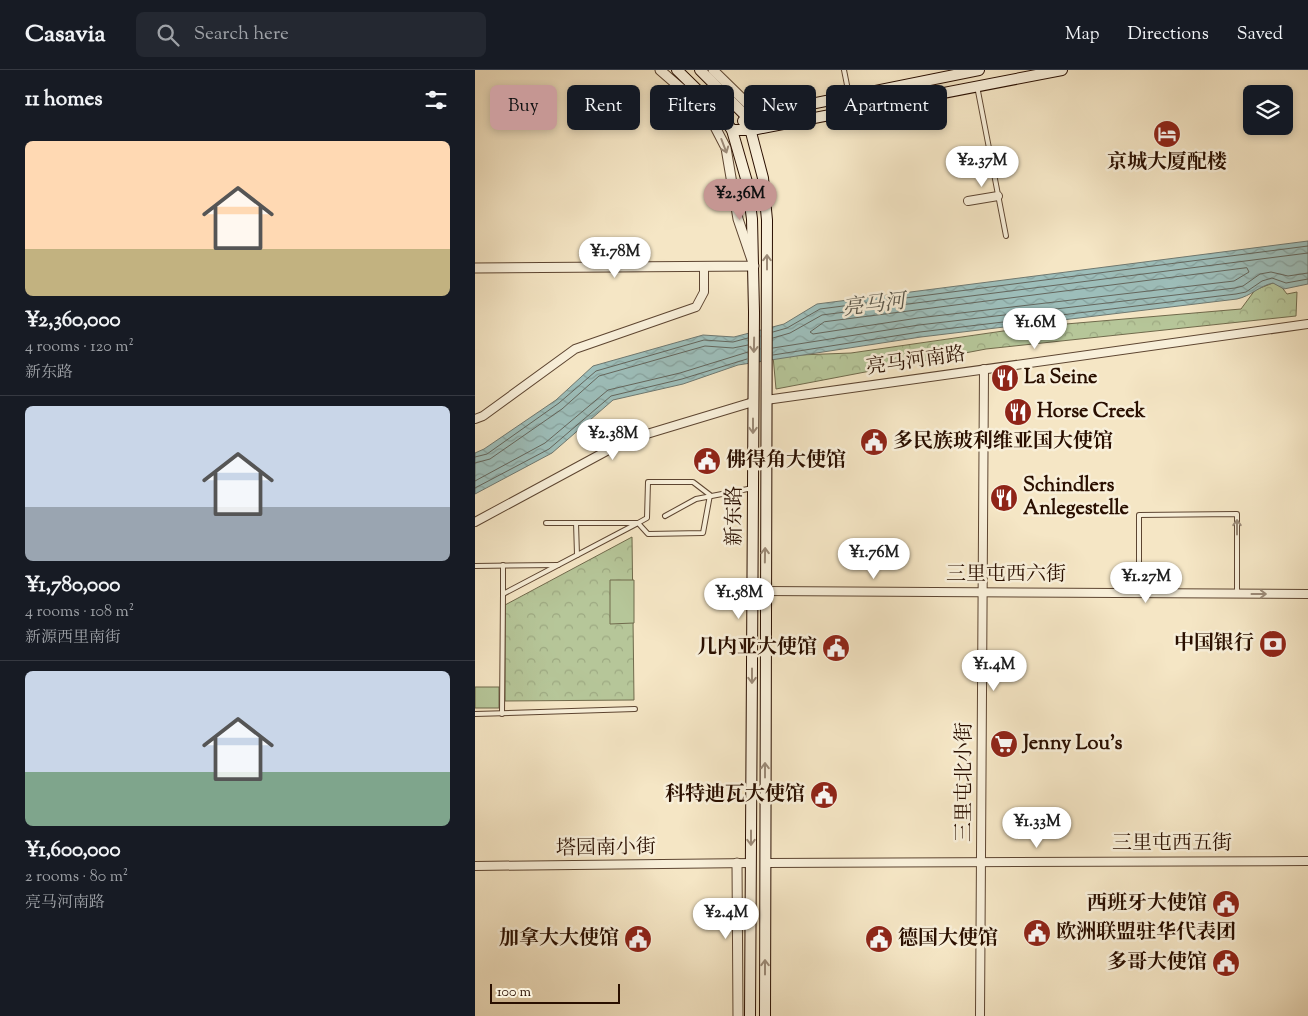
<!DOCTYPE html>
<html lang="en">
<head>
<meta charset="utf-8">
<style>
	:root { --surface:#171b24; --page:#242831; --text:#f1f3f6; --muted:#9ea1a6; --line:#363941; --accent:#c59692 }
	body { margin:0; font-family:"Sorts Mill Goudy","Noto Serif SC",serif; background:var(--page); color:var(--text); height:100vh; display:flex; flex-direction:column; font-size:19px; white-space:nowrap }
	* { box-sizing:border-box; margin:0 }
	p { font-size:16px; color:var(--muted) }
	.icon { flex:none; width:28px; height:28px; fill:none; stroke:currentColor; stroke-width:2; stroke-linecap:round; stroke-linejoin:round }
	.map { position:relative; flex:1; overflow:hidden }
	.details { display:flex; flex-direction:column; background:var(--surface); width:475px }
	.details>* { flex:none }
	.hud { position:absolute; left:15px; top:15px; width:475px; height:45px; display:flex; gap:10px }
	.controls { position:absolute; left:768px; top:15px; display:grid; gap:10px }
	.controls a { display:grid; place-items:center; width:50px; height:50px; border-radius:8px; background:var(--surface); box-shadow:0 2px 8px #0003; font-size:25px }
	.scale { position:absolute; left:15px; bottom:12px; width:130px; box-sizing:border-box; padding-left:5px; border:2px solid #2a0f00; border-top:0; font-size:14px; line-height:18px; white-space:nowrap; color:#2a0f00; -webkit-text-stroke:4px #f8efd9; paint-order:stroke }
	.price { position:absolute; translate:-50% -42px; padding:0 11px; border-radius:18px; background:#fff; color:#222; font-size:16px; line-height:32px; filter:drop-shadow(0 1px 2px #0008) }
	.price::after { content:''; position:absolute; left:50%; top:30px; width:15px; height:11px; margin-left:-8px; background:inherit; clip-path:polygon(0 0,100% 0,50% 100%) }
	.price.active { background:var(--accent); color:#111 }
	ul { padding:0; list-style:none }
	li { display:grid; align-content:center; gap:10px; height:265px; padding:0 25px }
	li+li { border-top:1px solid var(--line) }
	li span { display:grid; place-items:center; height:155px; border-radius:8px; color:#555 }
	li>.icon { margin-inline-start:auto }
	span .icon { width:90px; height:90px; fill:#fffc; stroke-width:1 }
	li b { font-size:21px }
	h2 { display:flex; justify-content:space-between; align-items:center; height:60px; padding:0 25px; font-size:21px }
	.chip { padding:0 18px; border-radius:8px; background:var(--surface); box-shadow:0 2px 8px #0003; font-size:18px; line-height:45px }
	.chip.active { background:var(--accent); color:#111 }
	header { display:flex; align-items:center; gap:30px; box-sizing:border-box; height:70px; padding:0 25px; background:var(--surface); border-bottom:1px solid var(--line) }
	header strong { font-size:24px }
	nav { display:flex; gap:28px; margin-inline-start:auto; font-size:18px }
	.search { width:350px; height:45px; background:var(--page); display:flex; align-items:center; gap:12px; box-sizing:border-box; padding:0 18px; border-radius:8px; color:var(--muted); font-size:19px }
	main { display:flex; flex:1; min-height:0 }
	.map>svg:first-child { display:block }
</style>
</head>
<body>
<header>
<strong>Casavia</strong>
<div class="search"><svg class="icon" aria-label="search" viewBox="0 0 24 24"><circle cx="10" cy="10" r="6"/><path d="M15 15l6 6"/></svg>Search here</div>
<nav><a>Map</a><a>Directions</a><a>Saved</a></nav>
</header>
<main>
<section class="details">
<h2>11 homes<svg class="icon" aria-label="filters" viewBox="0 0 24 24"><path d="M4 7h16M4 17h16"/><circle cx="9" cy="7" r="2"/><circle cx="15" cy="17" r="2"/></svg></h2>
<ul>
<li><span style="background:linear-gradient(#ffd9b3 70%,#c2b280 0)"><svg class="icon" aria-label="home" viewBox="0 0 24 24"><path d="M3 11l9-7 9 7M6 9v11h12V9"/></svg></span><div><b>¥2,360,000</b><p>4 rooms · 120 m²</p><p>新东路</p></div></li>
<li><span style="background:linear-gradient(#c9d6e8 65%,#9aa5b1 0)"><svg class="icon" aria-label="home" viewBox="0 0 24 24"><path d="M3 11l9-7 9 7M6 9v11h12V9"/></svg></span><div><b>¥1,780,000</b><p>4 rooms · 108 m²</p><p>新源西里南街</p></div></li>
<li><span style="background:linear-gradient(#c9d6e8 65%,#7fa58c 0)"><svg class="icon" aria-label="home" viewBox="0 0 24 24"><path d="M3 11l9-7 9 7M6 9v11h12V9"/></svg></span><div><b>¥1,600,000</b><p>2 rooms · 80 m²</p><p>亮马河南路</p></div></li>
</ul>
</section>
<div class="map">
<svg width="833" height="946" viewBox="0 0 833 946">
	<defs>
		<pattern id="forest-crowns" width="20" height="18" patternUnits="userSpaceOnUse" patternTransform="scale(1.25)"><rect width="20" height="18" fill="#b6c699"/><path d="M2 6a3 3 0 1 1 6 0M12 15a3 3 0 1 1 6 0" fill="none" stroke="#9da982"/></pattern>
		<pattern id="water-waves" width="16" height="10" patternUnits="userSpaceOnUse" patternTransform="scale(1.25)"><rect width="16" height="10" fill="#9dbeba"/><path d="M0 5q4-4 8 0t8 0" fill="none" stroke="#87a29e"/></pattern>
	</defs>
	<rect width="100%" height="100%" fill="#f5e6c5"/>
	<filter id="stains"><feTurbulence type="fractalNoise" baseFrequency=".004" numOctaves="4"/><feColorMatrix values="0 0 0 0 .2 0 0 0 0 .09 0 0 0 0 .02 0 0 0 .5 -.17"/></filter>
	<radialGradient id="worn" r=".72"><stop offset=".6" stop-color="#630" stop-opacity="0"/><stop offset="1" stop-color="#630" stop-opacity=".3"/></radialGradient>
	<g fill="url(#forest-crowns)" stroke="#706a4c">
		<polygon points="798,213 805,215 812,224 822,222 821,246 511,279 301,319 298,286 376,283 556,257 766,239 780,220"/>
		<polygon points="157,467 159,630 30,631 30,535"/>
	</g>
	<g fill="#b6c699" stroke="#706a4c">
		<polygon points="135,510 159,510 159,553 135,554"/>
		<rect x="0" y="617" width="24" height="21"/>
	</g>
	<path fill="url(#water-waves)" stroke="#6f7870" d="M 833,171 L 833,214 L 809,219 L 798,213 C 784,216 776,226 762,229 L 446,267 L 263,295 L 208,314 L 138,330 L 77,383 L 0,424 L 0,383 L 9,379 L 81,330 L 118,296 L 228,265 L 259,267 L 309,254 L 342,234 Z"/>
	<g fill="none" stroke-linecap="round" stroke-linejoin="round">
		<g stroke="#64665d" stroke-width="1">
			<polygon points="772,198 774,202 759,211 443,248 338,264 335,262 349,252"/>
			<polyline points="298,262 312,258 345,239 833,176"/>
			<polyline points="298,268 315,263 347,245 833,183"/>
			<polyline points="298,278 444,255 760,218 768,216 785,204 796,202 813,206 833,203"/>
			<polyline points="298,285 445,262 761,224 771,222 787,211 797,208 811,213 833,209"/>
			<polyline points="0,387 12,384 84,333 121,301 229,270 258,272 273,268"/>
			<polyline points="0,393 15,389 87,339 124,306 230,276 258,278 273,275"/>
			<polyline points="0,411 70,373 133,320 205,303 273,282"/>
			<polyline points="0,418 74,379 136,326 207,309 272,289"/>
		</g>
		<g stroke="#5d4531" stroke-width="6">
			<g id="service">
				<polyline points="369,0 374,25"/>
				<polyline points="502,16 531,166"/>
				<polyline points="190,446 221,429 278,418"/>
				<polyline points="101,453 102,485"/>
				<polyline points="28,495 28,524"/>
				<polyline points="0,496 83,495"/>
				<polyline points="664,522 664,445 762,444 762,523"/>
				<polyline points="0,644 160,639"/>
				<polyline points="27,644 28,524 163,453 172,448 173,412 218,412 235,425 228,463 173,464 163,453 71,453"/>
			</g>
		</g>
		<g stroke="#5d4531" stroke-width="10">
			<g id="minor">
				<polyline points="493,131 523,126"/>
				<polyline points="291,330 833,254"/>
				<polyline points="0,349 8,346 100,279 221,237 229,222 229,196"/>
				<polyline points="0,452 152,370 278,332"/>
				<polyline points="289,521 833,524"/>
				<polyline points="290,793 833,791"/>
				<polyline points="0,796 276,793"/>
				<polyline points="505,946 509,299"/>
			</g>
		</g>
		<g stroke="#5d4531" stroke-width="11">
			<g id="tertiary">
				<polyline points="238,0 283,44 287,58"/>
				<polyline points="0,198 279,196 263,149 251,78 239,55 216,27 185,0"/>
				<polyline points="262,793 263,946"/>
			</g>
		</g>
		<g stroke="#2a0f00" stroke-width="12">
			<g id="secondary">
				<polyline points="202,0 242,39 257,60 272,112 277,149 279,242 275,946"/>
				<polyline points="225,0 272,47 288,108 292,150 290,946"/>
				<polyline points="268,51 272,47 504,0"/>
				<polyline points="257,60 277,60 587,0"/>
			</g>
		</g>
		<use href="#service" stroke="#f8efd9" stroke-width="4"/>
		<use href="#minor" stroke="#f8efd9" stroke-width="8"/>
		<use href="#tertiary" stroke="#f8efd9" stroke-width="9"/>
		<use href="#secondary" stroke="#f8efd9" stroke-width="10"/>
	</g>
	<defs><path id="oneway-shaft" d="M-6 0H5M1.5-3L5.5 0L1.5 3" fill="none" stroke-width="1.6" stroke-linecap="round" stroke-linejoin="round" transform="scale(1.25)"/></defs>
	<g stroke="#9b8a77">
		<use href="#oneway-shaft" transform="translate(249 76) rotate(69)"/>
		<use href="#oneway-shaft" transform="translate(292 192) rotate(-90)"/>
		<use href="#oneway-shaft" transform="translate(279 275) rotate(91)"/>
		<use href="#oneway-shaft" transform="translate(278 356) rotate(90)"/>
		<use href="#oneway-shaft" transform="translate(762 457) rotate(-90)"/>
		<use href="#oneway-shaft" transform="translate(290 485) rotate(-89)"/>
		<use href="#oneway-shaft" transform="translate(784 524)"/>
		<use href="#oneway-shaft" transform="translate(277 606) rotate(90)"/>
		<use href="#oneway-shaft" transform="translate(290 700) rotate(-90)"/>
		<use href="#oneway-shaft" transform="translate(276 768) rotate(90)"/>
		<use href="#oneway-shaft" transform="translate(290 897) rotate(-90)"/>
	</g>
	<defs>
		<g id="hotel-disc" transform="scale(1.4375)"><circle r="9.5" fill="#8f2418" stroke="#f8efd9"/><path d="M-6-4.5h1.5V1H6V5H4.5V3h-9V5H-6ZM-4 0a1.8 1.8 0 1 1 3.6 0ZM.5 0V-2.5h3Q6-2.5 6 0Z" fill="#fff"/></g>
		<g id="restaurant-disc" transform="scale(1.4375)"><circle r="9.5" fill="#8f2418" stroke="#f8efd9"/><path d="M-5-6h1v4h1v-4h1v4h1v-4h1v5L-1.5 .5V6h-2V.5L-5-1ZM5-6V6H3V1.5H1.5Q1.5-4 5-6Z" fill="#fff"/></g>
		<g id="civic-disc" transform="scale(1.4375)"><circle r="9.5" fill="#8f2418" stroke="#f8efd9"/><path d="M-.6-6.5H3V-4.5H.6V-3L4-1V1h2V6H-6V1h2V-1L-.6-3ZM-1.2 2.5V6h2.4V2.5Z" fill="#fff"/></g>
		<g id="bank-disc" transform="scale(1.4375)"><circle r="9.5" fill="#8f2418" stroke="#f8efd9"/><path d="M-6-4H6V4H-6ZM0-2.3a2.3 2.3 0 1 0 0 4.6a2.3 2.3 0 1 0 0-4.6Z" fill="#fff"/></g>
		<g id="supermarket-disc" transform="scale(1.4375)"><circle r="9.5" fill="#8f2418" stroke="#f8efd9"/><path d="M-6-5.5h2.5l.6 2H6L4.5 2H-2.5L-4.4-4H-6ZM-1.5 3.2a1.3 1.3 0 1 0 .1 0ZM3 3.2a1.3 1.3 0 1 0 .1 0Z" fill="#fff"/></g>
	</defs>
	<g fill-rule="evenodd">
		<use href="#hotel-disc" x="692" y="64"/>
		<use href="#restaurant-disc" x="530" y="308"/>
		<use href="#restaurant-disc" x="543" y="342"/>
		<use href="#civic-disc" x="399" y="372"/>
		<use href="#civic-disc" x="232" y="391"/>
		<use href="#restaurant-disc" x="529" y="428"/>
		<use href="#bank-disc" x="798" y="574"/>
		<use href="#civic-disc" x="361" y="578"/>
		<use href="#supermarket-disc" x="529" y="674"/>
		<use href="#civic-disc" x="349" y="725"/>
		<use href="#civic-disc" x="751" y="834"/>
		<use href="#civic-disc" x="562" y="863"/>
		<use href="#civic-disc" x="163" y="869"/>
		<use href="#civic-disc" x="404" y="869"/>
		<use href="#civic-disc" x="751" y="893"/>
	</g>
	<g text-anchor="middle" dominant-baseline="central" stroke-width="5" stroke-linejoin="round" paint-order="stroke">
		<g font-size="20" font-weight="bold" fill="#2a0f00" stroke="#f8efd9" text-anchor="start">
			<text x="692" y="93" text-anchor="middle">京城大厦配楼</text>
			<text x="549" y="308">La Seine</text>
			<text x="562" y="342">Horse Creek</text>
			<text x="418" y="372">多民族玻利维亚国大使馆</text>
			<text x="251" y="391">佛得角大使馆</text>
			<text x="548" y="416">Schindlers<tspan x="548" dy="23">Anlegestelle</tspan></text>
			<text x="779" y="574" text-anchor="end">中国银行</text>
			<text x="342" y="578" text-anchor="end">几内亚大使馆</text>
			<text x="548" y="674">Jenny Lou's</text>
			<text x="330" y="725" text-anchor="end">科特迪瓦大使馆</text>
			<text x="732" y="834" text-anchor="end">西班牙大使馆</text>
			<text x="581" y="863">欧洲联盟驻华代表团</text>
			<text x="144" y="869" text-anchor="end">加拿大大使馆</text>
			<text x="423" y="869">德国大使馆</text>
			<text x="732" y="893" text-anchor="end">多哥大使馆</text>
		</g>
		<g font-size="20" fill="#2a0f00" stroke="#f8efd9">
			<text transform="translate(441 292) rotate(-8)">亮马河南路</text>
			<text transform="translate(260 446) rotate(-90)">新东路</text>
			<text x="531" y="505">三里屯西六街</text>
			<text transform="translate(490 712) rotate(-90)">三里屯北小街</text>
			<text x="697" y="774">三里屯西五街</text>
			<text transform="translate(131 779) rotate(-1)">塔园南小街</text>
		</g>
		<g font-size="21" font-style="italic" fill="#58554a" stroke="#f8efd9">
			<text transform="translate(399 236) rotate(-7)">亮马河</text>
		</g>
	</g>
	<rect width="100%" height="100%" filter="url(#stains)"/>
	<rect width="100%" height="100%" fill="url(#worn)"/>
</svg>
<div class="controls">
<a><svg class="icon" aria-label="layers" viewBox="0 0 24 24"><path d="M12 4l9 5-9 5-9-5zM3 14l9 5 9-5"/></svg></a>
</div>
<div class="scale">100 m</div>
<b class="price" style="left:507px;top:118px">¥2.37M</b>
<b class="price active" style="left:265px;top:151px">¥2.36M</b>
<b class="price" style="left:140px;top:209px">¥1.78M</b>
<b class="price" style="left:560px;top:280px">¥1.6M</b>
<b class="price" style="left:138px;top:391px">¥2.38M</b>
<b class="price" style="left:399px;top:510px">¥1.76M</b>
<b class="price" style="left:671px;top:534px">¥1.27M</b>
<b class="price" style="left:264px;top:550px">¥1.58M</b>
<b class="price" style="left:519px;top:622px">¥1.4M</b>
<b class="price" style="left:562px;top:779px">¥1.33M</b>
<b class="price" style="left:251px;top:870px">¥2.4M</b>
<div class="hud">
<a class="chip active">Buy</a>
<a class="chip">Rent</a>
<a class="chip">Filters</a>
<a class="chip">New</a>
<a class="chip">Apartment</a>
</div>
</div>
</main>
</body>
</html>
